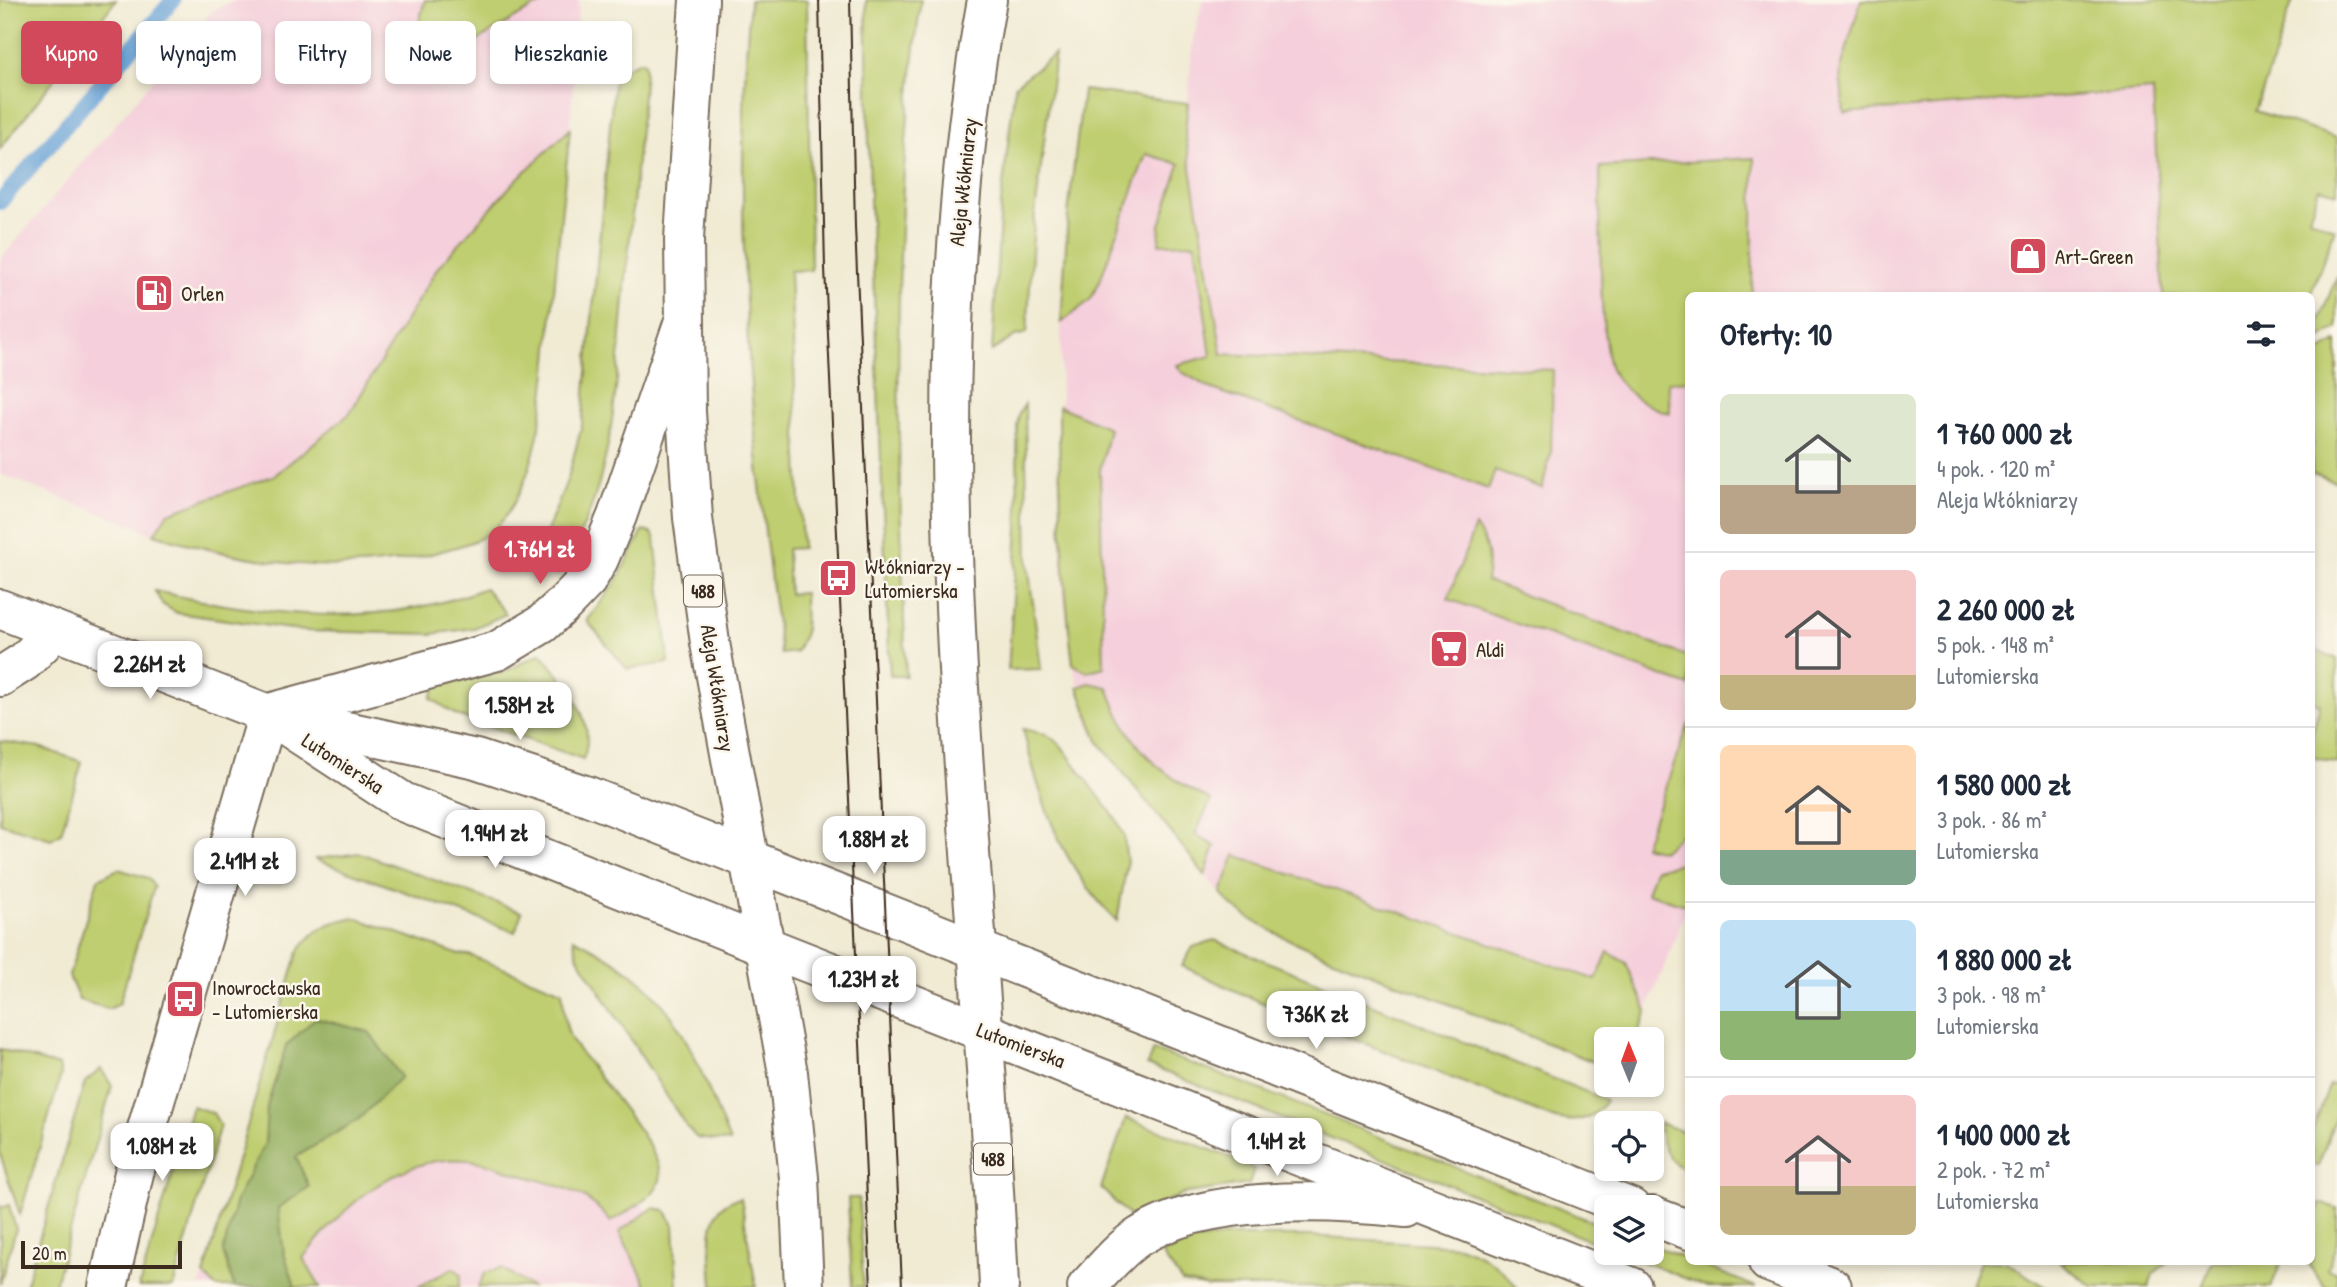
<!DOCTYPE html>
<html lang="pl">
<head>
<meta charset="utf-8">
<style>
	:root { --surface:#fff; --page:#f2f2f3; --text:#1f2937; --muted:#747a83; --line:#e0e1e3; --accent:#d1495b }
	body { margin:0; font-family:"Patrick Hand",sans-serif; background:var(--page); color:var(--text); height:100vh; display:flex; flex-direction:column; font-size:26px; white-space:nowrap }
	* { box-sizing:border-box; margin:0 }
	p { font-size:23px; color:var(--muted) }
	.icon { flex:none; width:38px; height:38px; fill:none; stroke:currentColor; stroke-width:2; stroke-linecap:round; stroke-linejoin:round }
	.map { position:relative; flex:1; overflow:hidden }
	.details { position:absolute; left:1685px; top:292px; width:630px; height:973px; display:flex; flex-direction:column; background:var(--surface); border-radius:10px; box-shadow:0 4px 10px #0003 }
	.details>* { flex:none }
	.guide { position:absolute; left:21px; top:21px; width:665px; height:63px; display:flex; gap:14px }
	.needle { width:46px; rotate:359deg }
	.fabs { position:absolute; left:1594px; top:1027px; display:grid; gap:14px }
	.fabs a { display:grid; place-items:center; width:70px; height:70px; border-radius:10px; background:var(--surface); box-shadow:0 4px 10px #0003; font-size:35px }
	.scale { position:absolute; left:21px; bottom:18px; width:161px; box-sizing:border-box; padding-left:7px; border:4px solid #3b2a1e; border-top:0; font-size:19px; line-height:24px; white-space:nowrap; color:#3b2a1e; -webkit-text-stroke:5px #fbf7ec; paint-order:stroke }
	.price { position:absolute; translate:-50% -60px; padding:0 16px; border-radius:14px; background:#fff; color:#222; font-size:23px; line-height:46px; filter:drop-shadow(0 2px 4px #0008) }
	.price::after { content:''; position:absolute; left:50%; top:42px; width:21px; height:16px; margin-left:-10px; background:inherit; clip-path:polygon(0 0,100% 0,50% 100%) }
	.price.current { background:var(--accent); color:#fff }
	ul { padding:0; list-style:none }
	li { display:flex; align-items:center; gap:21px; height:175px; padding:0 35px }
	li+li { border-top:2px solid var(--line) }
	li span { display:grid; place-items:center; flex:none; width:196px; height:140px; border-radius:10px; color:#555 }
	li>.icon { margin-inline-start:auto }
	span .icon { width:84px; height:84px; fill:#fffc; stroke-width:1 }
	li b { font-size:30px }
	h2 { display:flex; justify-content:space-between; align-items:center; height:84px; padding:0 35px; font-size:30px }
	.tag { padding:0 24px; border-radius:10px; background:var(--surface); box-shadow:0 4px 10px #0003; font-size:24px; line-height:63px }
	.tag.current { background:var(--accent); color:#fff }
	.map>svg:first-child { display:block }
</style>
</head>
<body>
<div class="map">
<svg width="2337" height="1287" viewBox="0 0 2337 1287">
	<rect width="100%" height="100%" fill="#fbf7ec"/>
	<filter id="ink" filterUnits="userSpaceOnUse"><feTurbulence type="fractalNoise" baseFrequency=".0143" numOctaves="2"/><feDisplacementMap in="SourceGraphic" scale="14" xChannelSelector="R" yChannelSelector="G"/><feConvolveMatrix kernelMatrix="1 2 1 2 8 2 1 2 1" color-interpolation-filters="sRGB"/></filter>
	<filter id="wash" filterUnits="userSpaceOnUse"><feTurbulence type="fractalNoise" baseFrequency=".00686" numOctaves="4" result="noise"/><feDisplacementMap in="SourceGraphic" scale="28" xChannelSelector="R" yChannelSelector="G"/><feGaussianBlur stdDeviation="1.57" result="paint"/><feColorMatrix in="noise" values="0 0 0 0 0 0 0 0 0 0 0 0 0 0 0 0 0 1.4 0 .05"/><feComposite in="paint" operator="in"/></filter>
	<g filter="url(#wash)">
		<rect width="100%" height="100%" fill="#f1ebd4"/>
		<g fill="#f5cfdb">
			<polygon points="236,0 579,0 570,129 298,566 220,554 154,534 0,474 0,260 212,11"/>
			<polygon points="1203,0 1861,0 1840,72 1844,113 2153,90 2163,296 1689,296 1689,902 1636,1039 1606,1040 1606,1067 1323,953 1253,920 1225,900 1098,741 1089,724 1073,664 1064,595 1060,528 1061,323 1078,260 1139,131 1185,132 1193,39"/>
			<polygon points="316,1110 641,1201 658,1232 673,1287 200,1287 246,1127"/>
		</g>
		<g fill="#bfce70" stroke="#7d7c47" stroke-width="2">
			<polygon points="0,0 116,0 0,149"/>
			<polygon points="425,0 553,0 534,7 429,69 415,37"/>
			<path d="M 750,0 L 807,0 L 811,270 L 790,271 L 802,548 L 787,549 L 789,594 L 804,593 L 805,633 L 796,652 L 781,654 C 750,439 732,216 750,0 Z"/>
			<path d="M 866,0 L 921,0 C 889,224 898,451 906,676 L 890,676 L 870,198 Z"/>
			<polygon points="1861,0 2293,0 2256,111 2337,138 2337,193 2319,188 2309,218 2335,229 2310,296 2163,296 2153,90 1844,113 1840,72"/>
			<polygon points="1055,54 1034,222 1027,333 1015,336 992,351 1001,202 1015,85"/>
			<path d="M 640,61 L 644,62 L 645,71 C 639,144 632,216 625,288 C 616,384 615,493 557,574 L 542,561 L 540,549 L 568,478 L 582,425 L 614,82 L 627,67 Z"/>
			<polygon points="1083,90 1188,103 1185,132 1222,354 1553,370 1551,453 1542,488 1495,471 1488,489 1210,388 1182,372 1177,365 1211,356 1195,243 1159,244 1160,225 1180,164 1146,154 1099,283 1090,300 1061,323 1068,214"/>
			<path d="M 570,129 C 564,187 558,245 553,303 C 546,371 546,467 501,522 C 488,539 464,545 445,550 C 347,580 249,563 154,534 L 168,513 L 275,475 L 349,414 L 438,267 L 515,181 Z"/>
			<path d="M 1754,158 L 1752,296 L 1689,296 L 1689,381 L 1668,382 L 1670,413 C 1648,408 1627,394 1614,375 C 1597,351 1601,204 1600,167 Z"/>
			<polygon points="2337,276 2337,328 2312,343 2312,338"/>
			<polygon points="2337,342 2337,482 2312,473 2312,356"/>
			<polygon points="1025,404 1028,563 1041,669 1008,670 1018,528 1017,427 1019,413"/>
			<path d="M 1059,406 L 1109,428 L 1100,470 L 1104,667 L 1087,672 L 1073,664 C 1062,578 1059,493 1059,406 Z"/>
			<path d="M 1475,526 C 1488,544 1490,560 1486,581 L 1689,657 L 1689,686 L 1448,599 Z"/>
			<polygon points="643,531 652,533 655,539 669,663 627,669 587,621 616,582"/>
			<path d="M 485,588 L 506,614 L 474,628 L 432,634 L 305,631 L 177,613 L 162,604 L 155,591 C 261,616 381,630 485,588 Z"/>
			<polygon points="2312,649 2337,659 2337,763 2312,757 2312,735 2320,704 2312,701"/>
			<path d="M 541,653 C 564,682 599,720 583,759 L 456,715 L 431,698 L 436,686 L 506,671 Z"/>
			<path d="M 1089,683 L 1108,687 C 1127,745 1158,774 1211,800 L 1195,835 L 1215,846 L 1205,875 L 1098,741 L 1078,687 Z"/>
			<polygon points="1689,723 1689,827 1662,851 1644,846"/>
			<path d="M 1023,729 L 1045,734 L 1059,743 L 1116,819 L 1124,836 L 1127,864 L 1117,921 C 1061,866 1041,804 1023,729 Z"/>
			<polygon points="0,741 39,747 82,762 61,833 51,839 0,823"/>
			<polygon points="360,853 522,912 515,932 314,859"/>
			<path d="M 1235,855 L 1596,980 L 1608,952 L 1626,963 L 1647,1011 L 1636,1039 L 1606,1040 L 1606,1067 C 1544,1042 1481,1017 1419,992 C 1374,974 1245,931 1221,893 Z"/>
			<polygon points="1689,861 1689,897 1685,905 1647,893 1655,869"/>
			<polygon points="118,869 148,878 154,887 119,1004 109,1009 79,1000 69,976 98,879"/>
			<path d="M 356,918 L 457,954 L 469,955 L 562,991 C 564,1006 564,1025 571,1039 C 587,1066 667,1152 660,1180 C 654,1199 627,1211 611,1222 C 586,1191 565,1188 529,1177 C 509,1172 487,1161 467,1160 C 397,1154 342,1208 303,1258 L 320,1287 L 216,1287 L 204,1275 L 298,952 C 312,930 330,920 356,918 Z"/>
			<path d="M 573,938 C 676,986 690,1045 730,1142 L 697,1138 L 686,1126 L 578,957 Z"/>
			<path d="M 1214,940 L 1606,1100 C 1595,1120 1576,1123 1555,1119 L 1253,999 L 1182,966 L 1193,947 Z"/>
			<polygon points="0,1049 59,1066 61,1075 20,1215 0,1154"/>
			<polygon points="1153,1050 1239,1081 1606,1227 1606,1247 1147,1065"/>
			<polygon points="101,1069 112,1086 54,1287 25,1287 85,1082"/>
			<polygon points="2330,1084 2337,1086 2337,1113 2318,1166 2312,1164 2312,1132"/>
			<polygon points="192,1106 213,1113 220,1125 173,1287 139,1287"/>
			<polygon points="1126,1118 1248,1164 1254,1169 1249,1184 1187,1193 1129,1216 1101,1188"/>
			<path d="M 1660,1123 L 1689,1134 L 1689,1172 C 1667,1162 1660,1146 1660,1123 Z"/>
			<path d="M 741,1198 L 756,1287 L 713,1287 C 712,1256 700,1204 741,1198 Z"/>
			<polygon points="848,1198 859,1198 863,1287 852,1287"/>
			<polygon points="2320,1203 2337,1208 2337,1242 2327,1269 2337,1272 2337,1287 2325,1287 2307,1262 2312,1262 2312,1225"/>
			<polygon points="0,1205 1,1208 9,1205 16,1229 0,1284"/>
			<polygon points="653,1208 665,1210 674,1225 677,1287 648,1287 619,1232"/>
			<path d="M 1228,1236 L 1311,1236 L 1459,1246 C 1484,1255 1501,1266 1517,1287 L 1208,1287 L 1182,1282 L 1162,1254 L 1193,1241 Z"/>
			<polygon points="1652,1245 1756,1287 1707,1287 1621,1253 1652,1253"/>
			<polygon points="1980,1262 2006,1262 2045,1287 1977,1287 1971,1284"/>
			<polygon points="2060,1262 2167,1262 2153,1274 2149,1287 2093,1287"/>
			<polygon points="2212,1262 2281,1262 2271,1287 2202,1287"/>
			<polygon points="453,1268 461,1274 459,1287 418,1287"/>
			<polygon points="501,1268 531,1287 478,1287 485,1273"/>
		</g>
		<polygon fill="#97b162" stroke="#696e40" stroke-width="2" points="315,1018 369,1032 401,1077 359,1119 296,1157 309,1187 278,1208 284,1253 295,1287 234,1287 223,1252 236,1200 265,1143 267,1106 286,1046"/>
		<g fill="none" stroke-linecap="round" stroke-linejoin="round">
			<polyline stroke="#67a2d7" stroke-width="16" points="0,202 173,0"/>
		</g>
	</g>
	<g filter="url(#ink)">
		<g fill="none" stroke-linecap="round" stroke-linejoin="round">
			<g stroke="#7b6e5e" stroke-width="42">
				<g id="minor">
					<polyline points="0,609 268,714 476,759 588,796 746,858"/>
					<polyline points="0,677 25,661 55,631"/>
					<polyline points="273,712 497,651 542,624 564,604 587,580 599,559 617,516 684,321"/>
					<polyline points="287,726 403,802 765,946"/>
					<polyline points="108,1287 134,1173 268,714"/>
				</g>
			</g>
			<g stroke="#7b6e5e" stroke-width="42">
				<g id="major">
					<polyline points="699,0 684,239 686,412 693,518 710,643 788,1073 799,1178 804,1287"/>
					<path d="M 987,0 C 908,426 981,859 999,1287"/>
					<polyline points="746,858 1631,1208"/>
					<polyline points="765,946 1632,1287"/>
					<polyline points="1652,1216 1689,1230"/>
					<polyline points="1768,1262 1832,1287"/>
					<path d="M 1087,1287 C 1103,1270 1118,1251 1137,1238 C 1204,1194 1329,1200 1406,1208"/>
				</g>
			</g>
			<use href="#minor" stroke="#fff" stroke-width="38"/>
			<use href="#major" stroke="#fff" stroke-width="38"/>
			<g stroke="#3b2a1e" stroke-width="2">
				<polyline points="819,0 825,268 871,1287"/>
				<polyline points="850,0 855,227 902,1287"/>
			</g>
		</g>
	</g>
	<defs>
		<g id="shop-square" transform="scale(2.0125)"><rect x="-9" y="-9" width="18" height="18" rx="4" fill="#d1495b" stroke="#fbf7ec"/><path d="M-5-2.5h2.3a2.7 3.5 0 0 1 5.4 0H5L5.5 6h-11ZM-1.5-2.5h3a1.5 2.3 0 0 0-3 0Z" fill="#fff"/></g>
		<g id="fuel-square" transform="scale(2.0125)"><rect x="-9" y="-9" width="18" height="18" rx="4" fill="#d1495b" stroke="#fbf7ec"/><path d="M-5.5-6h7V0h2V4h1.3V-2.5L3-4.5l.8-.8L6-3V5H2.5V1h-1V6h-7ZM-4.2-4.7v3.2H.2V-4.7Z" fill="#fff"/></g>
		<g id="bus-square" transform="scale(2.0125)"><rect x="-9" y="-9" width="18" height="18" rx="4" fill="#d1495b" stroke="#fbf7ec"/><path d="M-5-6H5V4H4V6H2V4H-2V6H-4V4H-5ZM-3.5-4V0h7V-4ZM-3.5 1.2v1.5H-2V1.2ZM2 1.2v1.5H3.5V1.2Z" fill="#fff"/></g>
		<g id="supermarket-square" transform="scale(2.0125)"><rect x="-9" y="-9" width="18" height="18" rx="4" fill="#d1495b" stroke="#fbf7ec"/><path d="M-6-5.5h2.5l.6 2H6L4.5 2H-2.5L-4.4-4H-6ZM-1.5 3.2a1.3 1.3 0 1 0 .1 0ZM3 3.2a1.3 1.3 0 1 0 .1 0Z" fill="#fff"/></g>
	</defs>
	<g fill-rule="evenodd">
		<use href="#shop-square" x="2028" y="256"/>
		<use href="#fuel-square" x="154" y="293"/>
		<use href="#bus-square" x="838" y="578"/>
		<use href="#supermarket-square" x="1449" y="649"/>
		<use href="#bus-square" x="185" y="999"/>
	</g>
	<g text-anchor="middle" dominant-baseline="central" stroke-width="5" stroke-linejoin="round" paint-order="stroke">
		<g fill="#fbf7ec" stroke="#75685c" stroke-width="2">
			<rect x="684" y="575.5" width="38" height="31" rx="5"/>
			<rect x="974" y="1143.5" width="38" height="31" rx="5"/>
		</g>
		<g font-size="19" font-weight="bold" fill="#3b2a1e">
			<text x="703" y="591">488</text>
			<text x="993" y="1159">488</text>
		</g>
		<g font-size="21" fill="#3b2a1e" stroke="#fbf7ec">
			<text transform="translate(963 182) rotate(-84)">Aleja Włókniarzy</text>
			<text transform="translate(718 688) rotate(81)">Aleja Włókniarzy</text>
			<text transform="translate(343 763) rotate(33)">Lutomierska</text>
			<text transform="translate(1021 1045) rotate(21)">Lutomierska</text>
		</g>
		<g font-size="21" fill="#3b2a1e" stroke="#fbf7ec" text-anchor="start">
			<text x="2055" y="256">Art-Green</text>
			<text x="181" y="293">Orlen</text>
			<text x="865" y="566">Włókniarzy -<tspan x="865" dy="24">Lutomierska</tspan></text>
			<text x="1476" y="649">Aldi</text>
			<text x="212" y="987">Inowrocławska<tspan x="212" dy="24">- Lutomierska</tspan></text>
		</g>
	</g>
</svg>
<div class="fabs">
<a><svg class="needle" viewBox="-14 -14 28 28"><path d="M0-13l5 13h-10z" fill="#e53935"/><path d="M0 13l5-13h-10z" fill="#747a83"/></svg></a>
<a><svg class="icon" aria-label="locate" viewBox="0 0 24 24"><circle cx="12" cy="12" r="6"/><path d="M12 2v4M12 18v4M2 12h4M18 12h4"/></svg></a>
<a><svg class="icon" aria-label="layers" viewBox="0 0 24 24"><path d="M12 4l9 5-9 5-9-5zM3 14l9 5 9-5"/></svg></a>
</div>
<div class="scale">20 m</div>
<b class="price current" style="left:540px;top:586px">1.76M zł</b>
<b class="price" style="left:150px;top:701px">2.26M zł</b>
<b class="price" style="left:520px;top:742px">1.58M zł</b>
<b class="price" style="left:495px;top:870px">1.94M zł</b>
<b class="price" style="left:874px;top:876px">1.88M zł</b>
<b class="price" style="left:245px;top:898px">2.41M zł</b>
<b class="price" style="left:864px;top:1016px">1.23M zł</b>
<b class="price" style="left:1316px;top:1051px">736K zł</b>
<b class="price" style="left:1277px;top:1178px">1.4M zł</b>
<b class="price" style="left:162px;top:1183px">1.08M zł</b>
<div class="guide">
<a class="tag current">Kupno</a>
<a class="tag">Wynajem</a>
<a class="tag">Filtry</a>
<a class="tag">Nowe</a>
<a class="tag">Mieszkanie</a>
</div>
<section class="details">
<h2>Oferty: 10<svg class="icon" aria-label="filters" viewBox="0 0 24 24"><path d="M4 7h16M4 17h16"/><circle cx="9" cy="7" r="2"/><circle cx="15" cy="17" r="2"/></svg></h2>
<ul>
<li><span style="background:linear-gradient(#dfe7d0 65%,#b9a48a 0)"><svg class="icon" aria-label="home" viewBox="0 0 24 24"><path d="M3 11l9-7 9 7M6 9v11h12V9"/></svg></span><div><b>1 760 000 zł</b><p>4 pok. · 120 m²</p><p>Aleja Włókniarzy</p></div></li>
<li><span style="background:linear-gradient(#f6c9c9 75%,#c2b280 0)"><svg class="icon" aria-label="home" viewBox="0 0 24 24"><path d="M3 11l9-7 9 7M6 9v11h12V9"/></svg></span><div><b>2 260 000 zł</b><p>5 pok. · 148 m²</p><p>Lutomierska</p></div></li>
<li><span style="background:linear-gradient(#ffd9b3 75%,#7fa58c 0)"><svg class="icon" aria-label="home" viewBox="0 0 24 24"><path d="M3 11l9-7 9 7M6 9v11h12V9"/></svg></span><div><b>1 580 000 zł</b><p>3 pok. · 86 m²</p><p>Lutomierska</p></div></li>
<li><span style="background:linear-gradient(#bfe0f5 65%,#8fb573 0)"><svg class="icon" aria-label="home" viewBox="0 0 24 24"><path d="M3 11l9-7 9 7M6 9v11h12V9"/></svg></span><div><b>1 880 000 zł</b><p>3 pok. · 98 m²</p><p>Lutomierska</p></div></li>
<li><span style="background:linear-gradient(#f6c9c9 65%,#c2b280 0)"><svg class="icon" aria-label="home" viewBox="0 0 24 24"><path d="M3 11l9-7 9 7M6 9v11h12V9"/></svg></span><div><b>1 400 000 zł</b><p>2 pok. · 72 m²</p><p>Lutomierska</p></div></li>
</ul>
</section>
</div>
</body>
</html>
